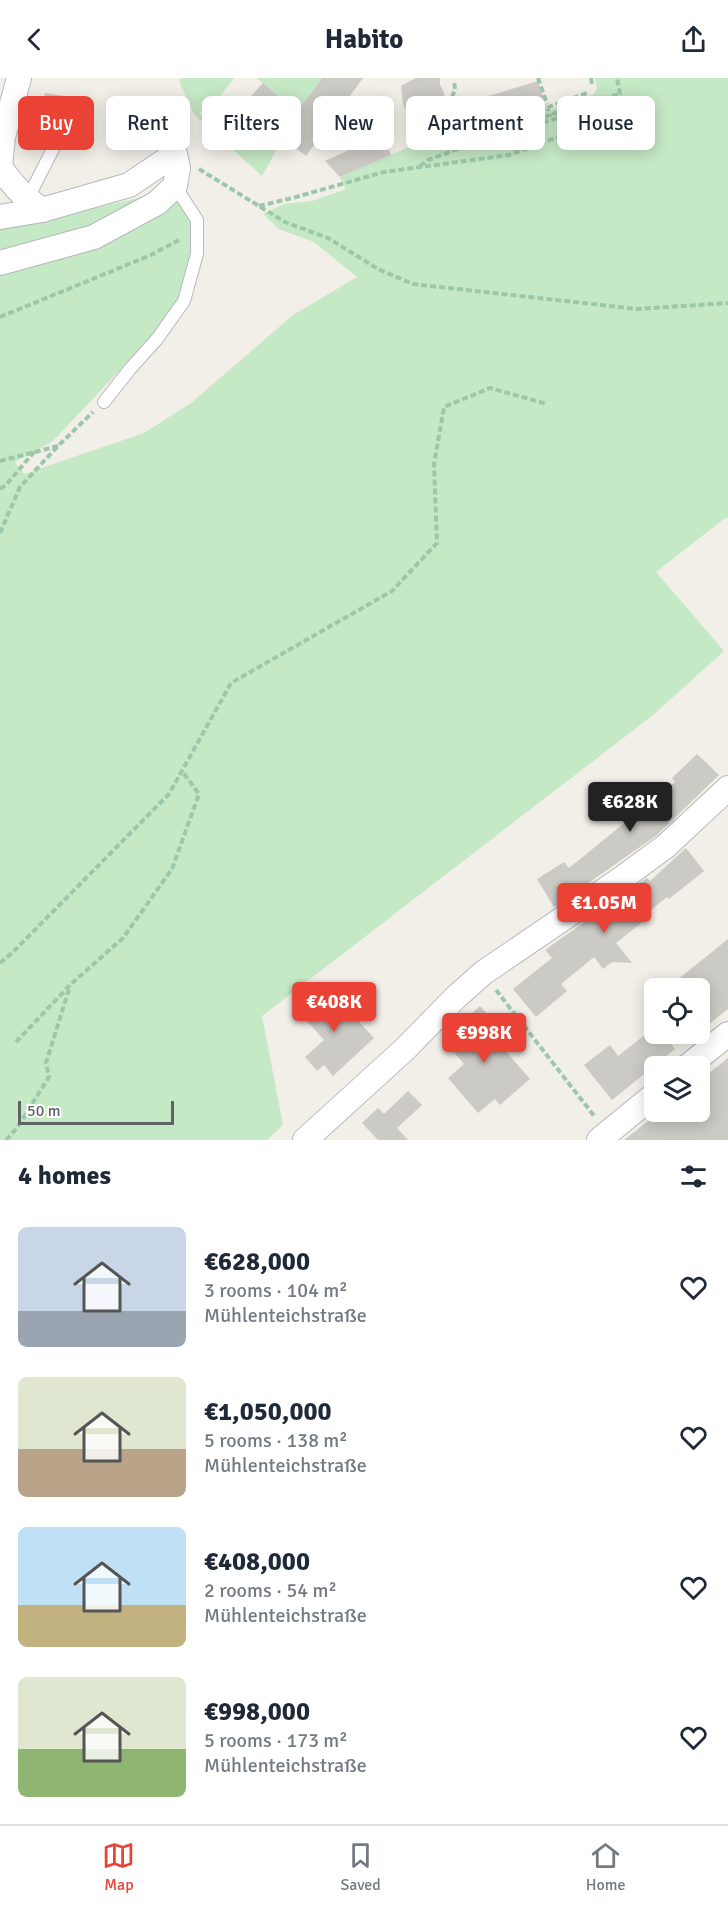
<!DOCTYPE html>
<html lang="en">
<head>
<meta charset="utf-8">
<style>
	:root { --surface:#fff; --page:#f2f2f3; --text:#1f2937; --muted:#747a83; --line:#e0e1e3; --accent:#ea4335 }
	body { margin:0; font-family:Signika,sans-serif; background:var(--page); color:var(--text); height:100vh; display:flex; flex-direction:column; font-size:22px; white-space:nowrap }
	* { box-sizing:border-box; margin:0 }
	p { font-size:20px; color:var(--muted) }
	.icon { flex:none; width:33px; height:33px; fill:none; stroke:currentColor; stroke-width:2; stroke-linecap:round; stroke-linejoin:round }
	.map { position:relative; height:1062px; overflow:hidden }
	.drawer { display:flex; flex-direction:column; background:var(--surface); flex:1 }
	.drawer>* { flex:none }
	.guide { position:absolute; left:18px; top:18px; width:693px; height:54px; display:flex; gap:12px }
	.fabs { position:absolute; left:644px; top:900px; display:grid; gap:12px }
	.fabs a { display:grid; place-items:center; width:66px; height:66px; border-radius:9px; background:var(--surface); box-shadow:0 3px 15px #0003; font-size:30px }
	.scale { position:absolute; left:18px; bottom:15px; width:156px; box-sizing:border-box; padding-left:6px; border:3px solid #5f6368; border-top:0; font-size:16px; line-height:21px; white-space:nowrap; color:#5f6368; -webkit-text-stroke:4px #fff; paint-order:stroke }
	.price { position:absolute; translate:-50% -51px; padding:0 14px; border-radius:6px; background:var(--accent); color:#fff; font-size:20px; line-height:39px; filter:drop-shadow(0 2px 3px #0008) }
	.price::after { content:''; position:absolute; left:50%; top:36px; width:18px; height:14px; margin-left:-9px; background:inherit; clip-path:polygon(0 0,100% 0,50% 100%) }
	.price.on { background:#222; color:#fff }
	ul { padding:0; list-style:none }
	li { display:flex; align-items:center; gap:18px; height:150px; padding:0 18px }
	li span { display:grid; place-items:center; flex:none; width:168px; height:120px; border-radius:9px; color:#555 }
	li>.icon { margin-inline-start:auto }
	span .icon { width:72px; height:72px; fill:#fffc; stroke-width:1 }
	li b { font-size:26px }
	h2 { display:flex; justify-content:space-between; align-items:center; height:72px; padding:0 18px; font-size:26px }
	.tag { padding:0 21px; border-radius:9px; background:var(--surface); box-shadow:0 3px 15px #0003; font-size:21px; line-height:54px }
	.tag.on { background:var(--accent); color:#fff }
	header { display:flex; justify-content:space-between; align-items:center; height:78px; padding:0 18px; background:var(--surface); font-size:27px; font-weight:700 }
	.tabs { display:flex; justify-content:space-around; align-items:center; height:84px; border-top:2px solid var(--line); background:var(--surface); font-size:16px; color:var(--muted) }
	.tabs a { display:grid; justify-items:center; gap:3px }
	.tabs .on { color:var(--accent) }
	.map>svg:first-child { display:block }
</style>
</head>
<body>
<header><svg class="icon" aria-label="back" viewBox="0 0 24 24"><path d="M15 5l-7 7 7 7"/></svg>Habito<svg class="icon" aria-label="share" viewBox="0 0 24 24"><path d="M12 15V3M7 8l5-5 5 5M5 13v7h14v-7"/></svg></header>
<div class="map">
<svg width="728" height="1062" viewBox="0 0 728 1062">
	<rect width="100%" height="100%" fill="#f1efe8"/>
	<g fill="#c5e8c5">
		<polygon points="182,0 234,0 209,32 205,29 199,35 203,39 201,43 194,36 179,3"/>
		<polygon points="257,0 322,0 280,57 283,60 262,98 231,70 246,51 250,53 279,19"/>
		<polygon points="595,0 728,0 728,440 725,440 656,494 724,573 653,637 262,938 283,1047 267,1062 0,1062 0,150 14,149 155,116 191,131 196,163 188,203 170,239 53,363 15,384 24,396 144,355 191,325 293,237 357,199 314,164 279,151 263,136 284,126 312,123 346,111 340,99 425,62 445,66 479,58 594,16 597,10"/>
	</g>
	<g fill="#cccac5">
		<polygon points="322,0 363,0 306,78 259,42 249,53 232,39 263,5 297,34"/>
		<polygon points="416,0 440,0 440,7 444,14 445,30 411,43 403,26 401,8"/>
		<polygon points="538,3 547,32 479,58 477,52 457,57 449,30"/>
		<polygon points="45,15 77,20 70,61 65,60 61,56 57,55 51,58 39,56"/>
		<polygon points="382,57 391,77 340,99 325,83"/>
		<polygon points="697,676 719,697 657,757 554,829 537,801 564,784 569,790 675,704 672,700"/>
		<polygon points="686,770 704,793 669,821 667,819 642,839 645,842 616,865 632,885 612,884 603,891 594,879 561,906 567,913 536,939 513,911 552,880 545,872 647,800 650,803"/>
		<polygon points="728,861 728,931 699,954 699,913 702,910 667,910"/>
		<polygon points="327,909 374,960 333,998 324,987 317,993 305,979 324,962 299,934"/>
		<polygon points="480,928 497,947 489,954 530,1001 500,1027 495,1021 478,1035 448,1000 464,986 449,968 456,961 451,955"/>
		<polygon points="646,956 663,956 675,971 612,1022 584,987 610,967 618,978"/>
		<polygon points="728,980 728,1062 624,1062 660,1034 699,1034 699,1003"/>
		<polygon points="408,1013 422,1027 397,1050 408,1062 378,1062 362,1045 378,1030 384,1036"/>
	</g>
	<g fill="none" stroke-linecap="round" stroke-linejoin="round">
		<g stroke="#b5b8bc" stroke-width="14">
			<g id="service">
				<polyline points="27,122 57,63"/>
				<polyline points="104,324 130,291 157,261 184,223 197,176 197,142 175,108"/>
			</g>
		</g>
		<g stroke="#b5b8bc" stroke-width="26">
			<g id="minor">
				<path d="M 19,0 L 3,59 L 0,89 C 12,107 24,120 42,132"/>
				<polyline points="0,139 42,132 129,107 175,76 178,90 175,108 157,125 94,159 0,185"/>
				<polyline points="688,988 728,956"/>
				<polyline points="305,1062 404,972 455,920 483,895 621,801 666,768 728,710"/>
				<polyline points="599,1062 654,1017"/>
			</g>
		</g>
		<g stroke="#9cc7a9" stroke-width="4" stroke-dasharray="6 3" stroke-linecap="butt">
			<polyline points="538,0 547,26"/>
			<polyline points="591,0 592,6"/>
			<polyline points="586,26 619,16"/>
			<polyline points="414,33 424,55 435,60 455,60 447,31 455,12 454,2"/>
			<polyline points="552,36 579,29"/>
			<polyline points="505,45 587,15"/>
			<polyline points="508,54 558,40 588,26"/>
			<polyline points="455,60 478,55"/>
			<polyline points="420,88 428,82 550,37 548,31"/>
			<polyline points="199,91 285,144 328,160 378,191 413,206 637,231 728,225"/>
			<polyline points="259,128 296,119 384,94 509,77 588,48 611,35 620,16 617,0"/>
			<polyline points="0,239 151,177 181,161"/>
			<polyline points="0,383 58,368"/>
			<polyline points="0,411 6,407 34,374"/>
			<polyline points="0,455 20,409 58,368 93,334"/>
			<polyline points="0,885 12,875 169,716 231,605 392,513 437,465 434,386 444,329 490,310 547,326"/>
			<polyline points="496,912 595,1039"/>
			<polyline points="16,964 70,907 123,860 172,791 199,716 182,693"/>
			<polyline points="6,1062 17,1050 49,999 46,985 70,908"/>
		</g>
		<use href="#service" stroke="#fff" stroke-width="12"/>
		<use href="#minor" stroke="#fff" stroke-width="24"/>
	</g>
</svg>
<div class="fabs">
<a><svg class="icon" aria-label="locate" viewBox="0 0 24 24"><circle cx="12" cy="12" r="6"/><path d="M12 2v4M12 18v4M2 12h4M18 12h4"/></svg></a>
<a><svg class="icon" aria-label="layers" viewBox="0 0 24 24"><path d="M12 4l9 5-9 5-9-5zM3 14l9 5 9-5"/></svg></a>
</div>
<div class="scale">50 m</div>
<b class="price on" style="left:630px;top:755px">€628K</b>
<b class="price" style="left:604px;top:856px">€1.05M</b>
<b class="price" style="left:334px;top:955px">€408K</b>
<b class="price" style="left:484px;top:986px">€998K</b>
<div class="guide">
<a class="tag on">Buy</a>
<a class="tag">Rent</a>
<a class="tag">Filters</a>
<a class="tag">New</a>
<a class="tag">Apartment</a>
<a class="tag">House</a>
</div>
</div>
<section class="drawer">
<h2>4 homes<svg class="icon" aria-label="filters" viewBox="0 0 24 24"><path d="M4 7h16M4 17h16"/><circle cx="9" cy="7" r="2"/><circle cx="15" cy="17" r="2"/></svg></h2>
<ul>
<li><span style="background:linear-gradient(#c9d6e8 70%,#9aa5b1 0)"><svg class="icon" aria-label="home" viewBox="0 0 24 24"><path d="M3 11l9-7 9 7M6 9v11h12V9"/></svg></span><div><b>€628,000</b><p>3 rooms · 104 m²</p><p>Mühlenteichstraße</p></div><svg class="icon" aria-label="heart" viewBox="0 0 24 24"><path d="M12 20l-8-8c-3-5 5-10 8-4 3-6 11-1 8 4z"/></svg></li>
<li><span style="background:linear-gradient(#dfe7d0 60%,#b9a48a 0)"><svg class="icon" aria-label="home" viewBox="0 0 24 24"><path d="M3 11l9-7 9 7M6 9v11h12V9"/></svg></span><div><b>€1,050,000</b><p>5 rooms · 138 m²</p><p>Mühlenteichstraße</p></div><svg class="icon" aria-label="heart" viewBox="0 0 24 24"><path d="M12 20l-8-8c-3-5 5-10 8-4 3-6 11-1 8 4z"/></svg></li>
<li><span style="background:linear-gradient(#bfe0f5 65%,#c2b280 0)"><svg class="icon" aria-label="home" viewBox="0 0 24 24"><path d="M3 11l9-7 9 7M6 9v11h12V9"/></svg></span><div><b>€408,000</b><p>2 rooms · 54 m²</p><p>Mühlenteichstraße</p></div><svg class="icon" aria-label="heart" viewBox="0 0 24 24"><path d="M12 20l-8-8c-3-5 5-10 8-4 3-6 11-1 8 4z"/></svg></li>
<li><span style="background:linear-gradient(#dfe7d0 60%,#8fb573 0)"><svg class="icon" aria-label="home" viewBox="0 0 24 24"><path d="M3 11l9-7 9 7M6 9v11h12V9"/></svg></span><div><b>€998,000</b><p>5 rooms · 173 m²</p><p>Mühlenteichstraße</p></div><svg class="icon" aria-label="heart" viewBox="0 0 24 24"><path d="M12 20l-8-8c-3-5 5-10 8-4 3-6 11-1 8 4z"/></svg></li>
</ul>
</section>
<nav class="tabs">
<a class="on"><svg class="icon" aria-label="map" viewBox="0 0 24 24"><path d="M3 6l6-2 6 2 6-2v14l-6 2-6-2-6 2zM9 4v14M15 6v14"/></svg>Map</a>
<a><svg class="icon" aria-label="saved" viewBox="0 0 24 24"><path d="M7 4h10v16l-5-4-5 4z"/></svg>Saved</a>
<a><svg class="icon" aria-label="home" viewBox="0 0 24 24"><path d="M3 11l9-7 9 7M6 9v11h12V9"/></svg>Home</a>
</nav>
</body>
</html>
